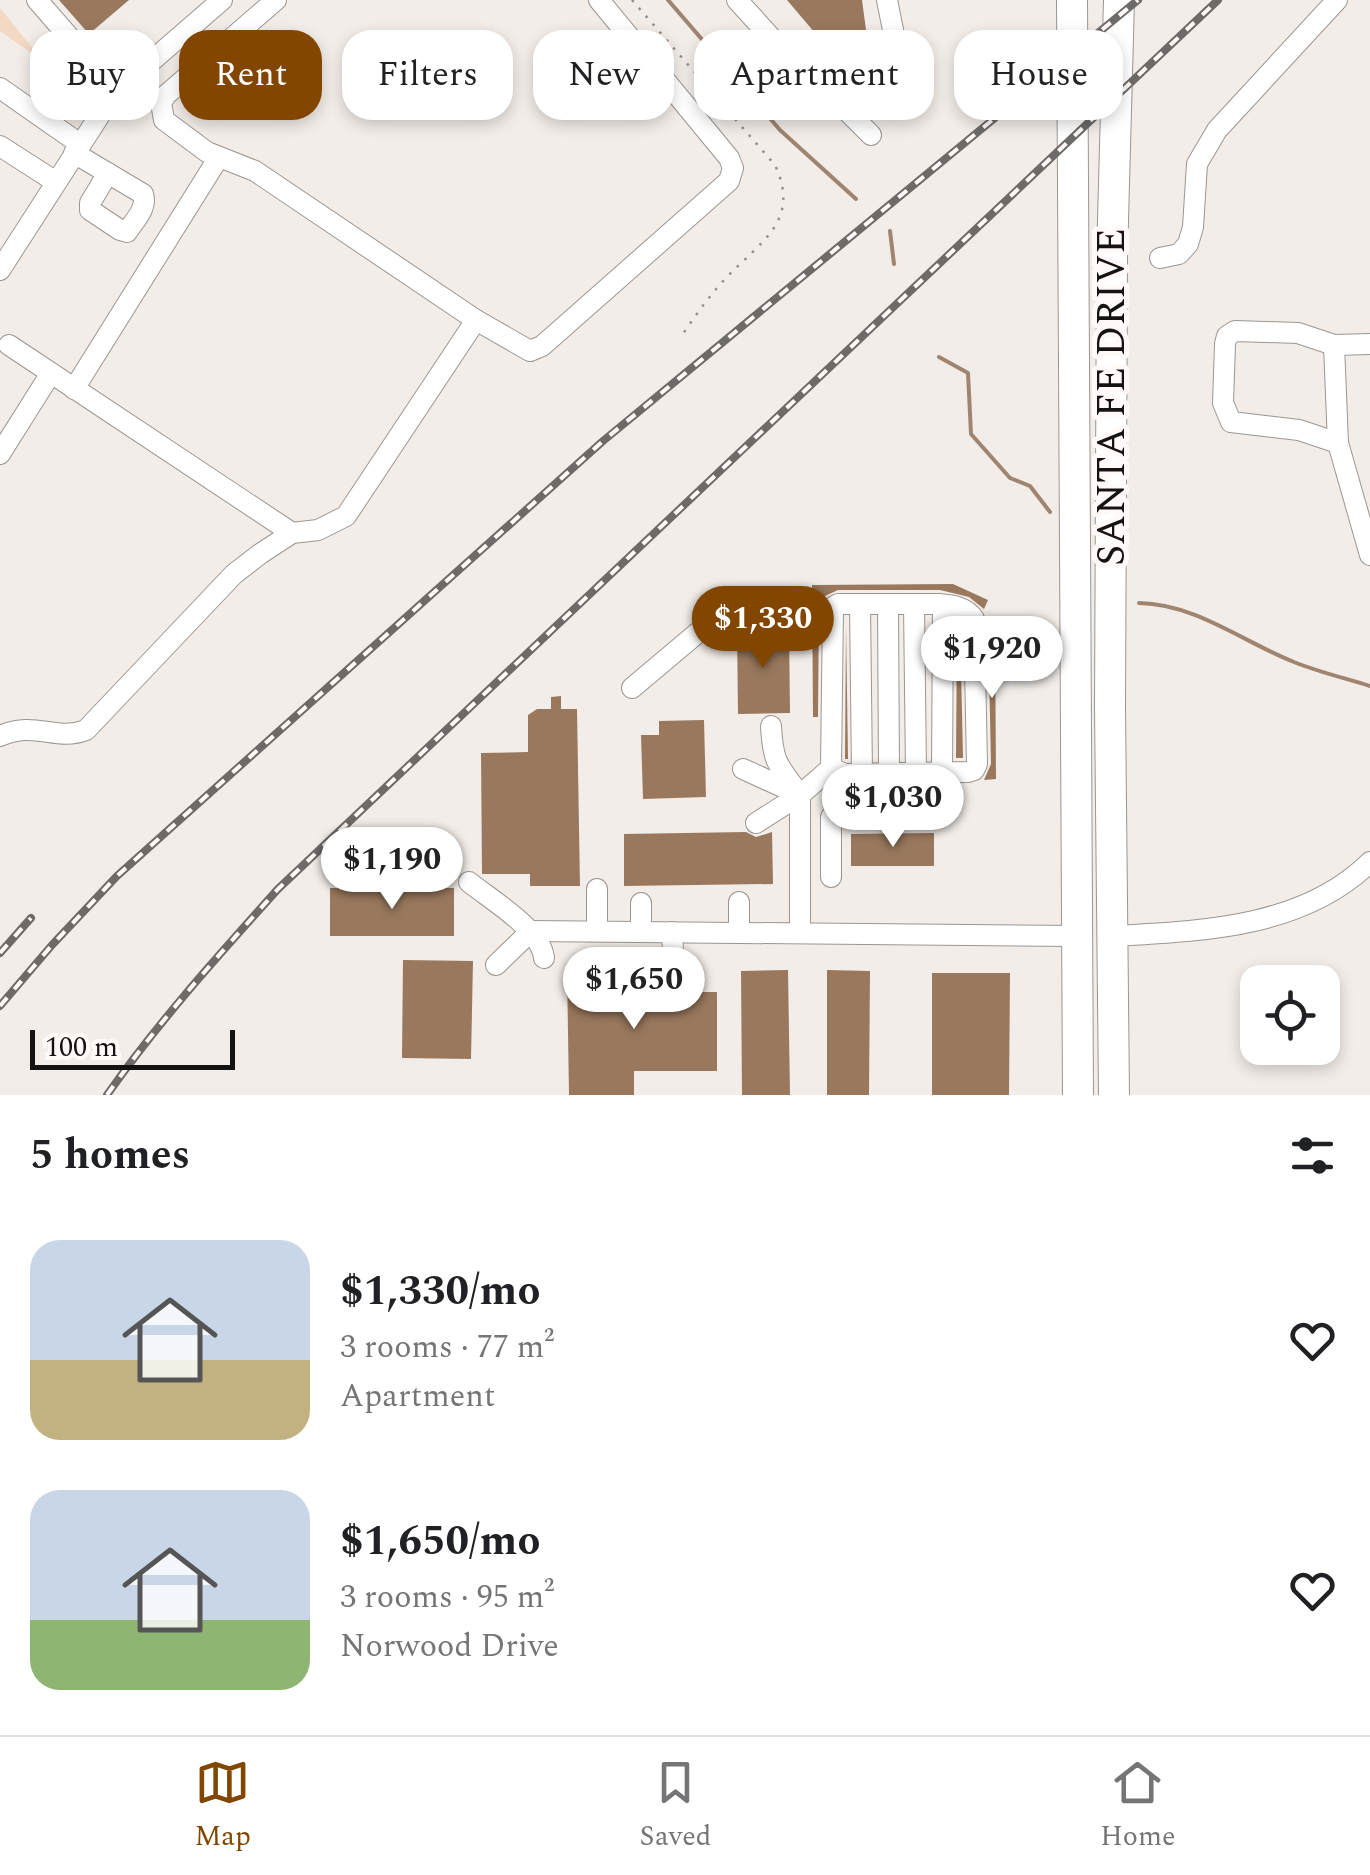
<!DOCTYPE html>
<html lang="en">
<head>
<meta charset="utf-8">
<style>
	:root { --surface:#fff; --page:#f6f6f6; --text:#202124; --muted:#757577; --line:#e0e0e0; --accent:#824600 }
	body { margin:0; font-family:Spectral,serif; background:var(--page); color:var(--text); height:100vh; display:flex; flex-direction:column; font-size:38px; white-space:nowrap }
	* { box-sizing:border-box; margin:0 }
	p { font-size:32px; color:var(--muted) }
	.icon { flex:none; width:55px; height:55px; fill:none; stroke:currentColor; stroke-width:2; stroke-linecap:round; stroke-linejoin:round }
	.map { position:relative; height:1095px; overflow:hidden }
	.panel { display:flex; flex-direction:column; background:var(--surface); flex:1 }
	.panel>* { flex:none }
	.top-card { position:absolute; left:30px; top:30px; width:1310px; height:90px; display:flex; gap:20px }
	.buttons { position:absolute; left:1240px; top:965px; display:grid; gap:20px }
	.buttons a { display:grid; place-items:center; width:100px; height:100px; border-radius:20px; background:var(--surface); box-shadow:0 5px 15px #0003; font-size:50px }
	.scale { position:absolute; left:30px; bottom:25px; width:205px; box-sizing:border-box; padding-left:10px; border:5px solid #151312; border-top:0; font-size:28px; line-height:35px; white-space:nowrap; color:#151312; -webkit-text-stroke:8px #fffaf7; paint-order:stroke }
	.price { position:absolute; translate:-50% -85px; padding:0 22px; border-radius:35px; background:#fff; color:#222; font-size:32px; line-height:65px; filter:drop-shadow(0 2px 5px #0008) }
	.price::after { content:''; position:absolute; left:50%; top:60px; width:30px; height:22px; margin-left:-15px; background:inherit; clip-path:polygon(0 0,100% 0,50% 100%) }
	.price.current { background:var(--accent); color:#fff }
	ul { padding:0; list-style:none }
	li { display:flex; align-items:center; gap:30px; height:250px; padding:0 30px }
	li span { display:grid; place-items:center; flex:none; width:280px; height:200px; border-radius:30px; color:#555 }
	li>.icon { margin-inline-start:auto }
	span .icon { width:120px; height:120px; fill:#fffc; stroke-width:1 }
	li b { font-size:42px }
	h2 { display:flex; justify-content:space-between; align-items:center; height:120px; padding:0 30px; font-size:42px }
	.tag { padding:0 35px; border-radius:30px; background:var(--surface); box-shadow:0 5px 15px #0003; font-size:35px; line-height:90px }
	.tag.current { background:var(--accent); color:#fff }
	.dock { display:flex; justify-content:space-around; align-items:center; height:140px; border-top:2px solid var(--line); background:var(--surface); font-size:28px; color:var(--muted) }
	.dock a { display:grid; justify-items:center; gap:5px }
	.dock .current { color:var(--accent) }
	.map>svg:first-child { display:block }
</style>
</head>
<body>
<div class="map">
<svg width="1370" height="1095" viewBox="0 0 1370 1095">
	<rect width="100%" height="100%" fill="#f2ede9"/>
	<polygon fill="#f3d8c4" points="0,8 43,61 0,31"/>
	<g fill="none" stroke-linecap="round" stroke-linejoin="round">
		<g stroke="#9f8470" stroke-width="4">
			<polyline points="668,0 780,130 856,199"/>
			<polyline points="890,231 894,264"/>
			<polyline points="939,357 968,373 971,434 1010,478 1030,486 1050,512"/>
			<path d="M 1139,603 C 1196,604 1243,642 1294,662 C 1318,672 1345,678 1370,686"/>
		</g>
	</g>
	<g fill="#99785d">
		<polygon points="59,0 129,0 89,34"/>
		<polygon points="787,0 862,0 868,45 843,66"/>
		<polygon points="953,584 988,600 984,609 969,597 940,590 838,590 825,596 819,607 818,717 813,717 812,585"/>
		<polygon points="957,624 960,624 963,758 956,758"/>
		<polygon points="988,624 995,624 996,779 984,780 991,764"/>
		<polygon points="846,626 848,759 845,759"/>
		<polygon points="737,629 789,629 790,713 738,714"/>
		<polygon points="561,696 561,709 577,709 580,886 530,886 530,874 482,874 481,753 528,752 528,715 537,709 551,709 551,697"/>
		<polygon points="704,720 706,797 643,799 641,735 659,735 659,721"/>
		<polygon points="746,832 756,837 772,832 773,884 624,886 624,834"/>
		<polygon points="934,833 934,866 851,866 851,834"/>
		<rect x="330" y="888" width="124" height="48"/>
		<polygon points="403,960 473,961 471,1059 402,1058"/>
		<polygon points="632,969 633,992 717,992 717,1071 634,1071 634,1095 569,1095 567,970"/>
		<polygon points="788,970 790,1095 742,1095 741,971"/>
		<polygon points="827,970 870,971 869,1095 827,1095"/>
		<polygon points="932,973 1010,973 1009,1095 932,1095"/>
	</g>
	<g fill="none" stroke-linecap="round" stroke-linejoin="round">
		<g stroke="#9b9692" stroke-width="22">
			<g id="minor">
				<polyline points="37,0 118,93"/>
				<polyline points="276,0 166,95 161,103 164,120 207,152 255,171 476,320 530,351 542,346 729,181 733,168 729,158 599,0"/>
				<polyline points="737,0 836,109 843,107 893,65 898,55 887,0"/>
				<polyline points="872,82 897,109"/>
				<polyline points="0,88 80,144"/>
				<polyline points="843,107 871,135"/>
				<polyline points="0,146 56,182"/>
				<path d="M 74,153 L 143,194 C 148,208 134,221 127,232 L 120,230 L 90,210 L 90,203 L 108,173"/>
				<polyline points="1160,258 1179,254 1188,244 1193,227 1197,164 1217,130 1337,0"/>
				<polyline points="0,270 105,107 132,78 222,0"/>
				<polyline points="1370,344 1334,345 1338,443 1370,555"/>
				<polyline points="1334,345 1298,333 1235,331 1227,336 1225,344 1223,403 1231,422 1299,430 1338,443"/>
				<polyline points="74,389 219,157"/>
				<polyline points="0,454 51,373"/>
				<polyline points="292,533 318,530 346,516 476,320"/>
				<polyline points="860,604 862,774"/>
				<polyline points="888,604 889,773"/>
				<polyline points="914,604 916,773"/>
				<polyline points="632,688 727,608"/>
				<path d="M 771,726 C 773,764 778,765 800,795"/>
				<path d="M 0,736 C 35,720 56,742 86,730 L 234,574 L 260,554 L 292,533 L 9,345"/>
				<polyline points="743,769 798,794"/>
				<polyline points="942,773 943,605"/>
				<polyline points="800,795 800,932"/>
				<path d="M 756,823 L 800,795 L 831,768 L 833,607 L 838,604 L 939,604 C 952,605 967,607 974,619 L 977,764 L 974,770 L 968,772 L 845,774 L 831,768"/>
				<polyline points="831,877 831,817"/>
				<path d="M 469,882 C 491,900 541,929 544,958"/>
				<polyline points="597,889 597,931"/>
				<polyline points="739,902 739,932"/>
				<polyline points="641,903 641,931"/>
				<polyline points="531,931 1077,936"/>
				<polyline points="672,932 674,972"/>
				<path d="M 1113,936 C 1202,931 1303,928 1370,862"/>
				<polyline points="496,965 531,931"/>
			</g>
		</g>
		<g stroke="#9b9692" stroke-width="32">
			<g id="highway">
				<polyline points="1072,0 1078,1095"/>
				<polyline points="1114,1095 1110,708 1112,257 1119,0"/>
			</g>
		</g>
		<path stroke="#938f8c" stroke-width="2.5" stroke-dasharray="2.5 8" stroke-linecap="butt" d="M 632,0 L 775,165 C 801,221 761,241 726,278 C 709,296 696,315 682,335"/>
		<use href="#minor" stroke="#fff" stroke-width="20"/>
		<use href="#highway" stroke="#fff" stroke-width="30"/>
		<g stroke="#6d6a68" stroke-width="8">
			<g id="rail">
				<polyline points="0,953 31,918"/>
				<polyline points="0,1006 52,945 117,876 603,441 1138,0"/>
				<path d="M 107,1095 C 159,1021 218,956 278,889 L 1218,0"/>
			</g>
		</g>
		<use href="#rail" stroke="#fffaf7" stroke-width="4" stroke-dasharray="11" stroke-linecap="butt"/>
	</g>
	<g text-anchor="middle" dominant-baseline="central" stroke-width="10" stroke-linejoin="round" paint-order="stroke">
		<g font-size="40" fill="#151312" stroke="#fffaf7">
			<text transform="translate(1112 397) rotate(-90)">SANTA FE DRIVE</text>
		</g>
	</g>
</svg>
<div class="buttons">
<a><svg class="icon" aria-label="locate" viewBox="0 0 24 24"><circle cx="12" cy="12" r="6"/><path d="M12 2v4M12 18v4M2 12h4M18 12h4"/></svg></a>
</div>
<div class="scale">100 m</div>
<b class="price current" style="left:763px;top:671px">$1,330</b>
<b class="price" style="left:992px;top:701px">$1,920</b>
<b class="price" style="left:893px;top:850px">$1,030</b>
<b class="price" style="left:392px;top:912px">$1,190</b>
<b class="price" style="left:634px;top:1032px">$1,650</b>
<div class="top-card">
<a class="tag">Buy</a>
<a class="tag current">Rent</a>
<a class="tag">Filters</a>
<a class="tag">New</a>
<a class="tag">Apartment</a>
<a class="tag">House</a>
</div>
</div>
<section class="panel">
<h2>5 homes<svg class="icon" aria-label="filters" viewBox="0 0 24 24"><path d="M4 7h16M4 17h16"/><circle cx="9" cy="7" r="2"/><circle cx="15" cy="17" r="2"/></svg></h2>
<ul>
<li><span style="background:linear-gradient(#c9d6e8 60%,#c2b280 0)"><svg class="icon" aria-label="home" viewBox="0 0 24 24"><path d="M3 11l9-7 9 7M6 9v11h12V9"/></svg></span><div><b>$1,330/mo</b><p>3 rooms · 77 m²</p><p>Apartment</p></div><svg class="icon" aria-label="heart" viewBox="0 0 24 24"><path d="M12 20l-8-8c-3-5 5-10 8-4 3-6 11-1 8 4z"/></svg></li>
<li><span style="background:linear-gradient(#c9d6e8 65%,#8fb573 0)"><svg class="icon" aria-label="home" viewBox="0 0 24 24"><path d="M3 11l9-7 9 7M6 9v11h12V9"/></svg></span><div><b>$1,650/mo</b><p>3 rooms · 95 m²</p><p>Norwood Drive</p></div><svg class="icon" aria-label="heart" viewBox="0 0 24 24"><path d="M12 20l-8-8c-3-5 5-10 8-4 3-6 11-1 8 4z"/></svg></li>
</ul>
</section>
<nav class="dock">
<a class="current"><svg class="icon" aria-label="map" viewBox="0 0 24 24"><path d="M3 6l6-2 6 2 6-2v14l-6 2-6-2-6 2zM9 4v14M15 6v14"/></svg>Map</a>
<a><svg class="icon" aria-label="saved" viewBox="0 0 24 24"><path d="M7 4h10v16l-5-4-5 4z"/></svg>Saved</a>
<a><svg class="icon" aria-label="home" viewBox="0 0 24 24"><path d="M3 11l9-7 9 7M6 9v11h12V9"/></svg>Home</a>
</nav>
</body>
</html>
